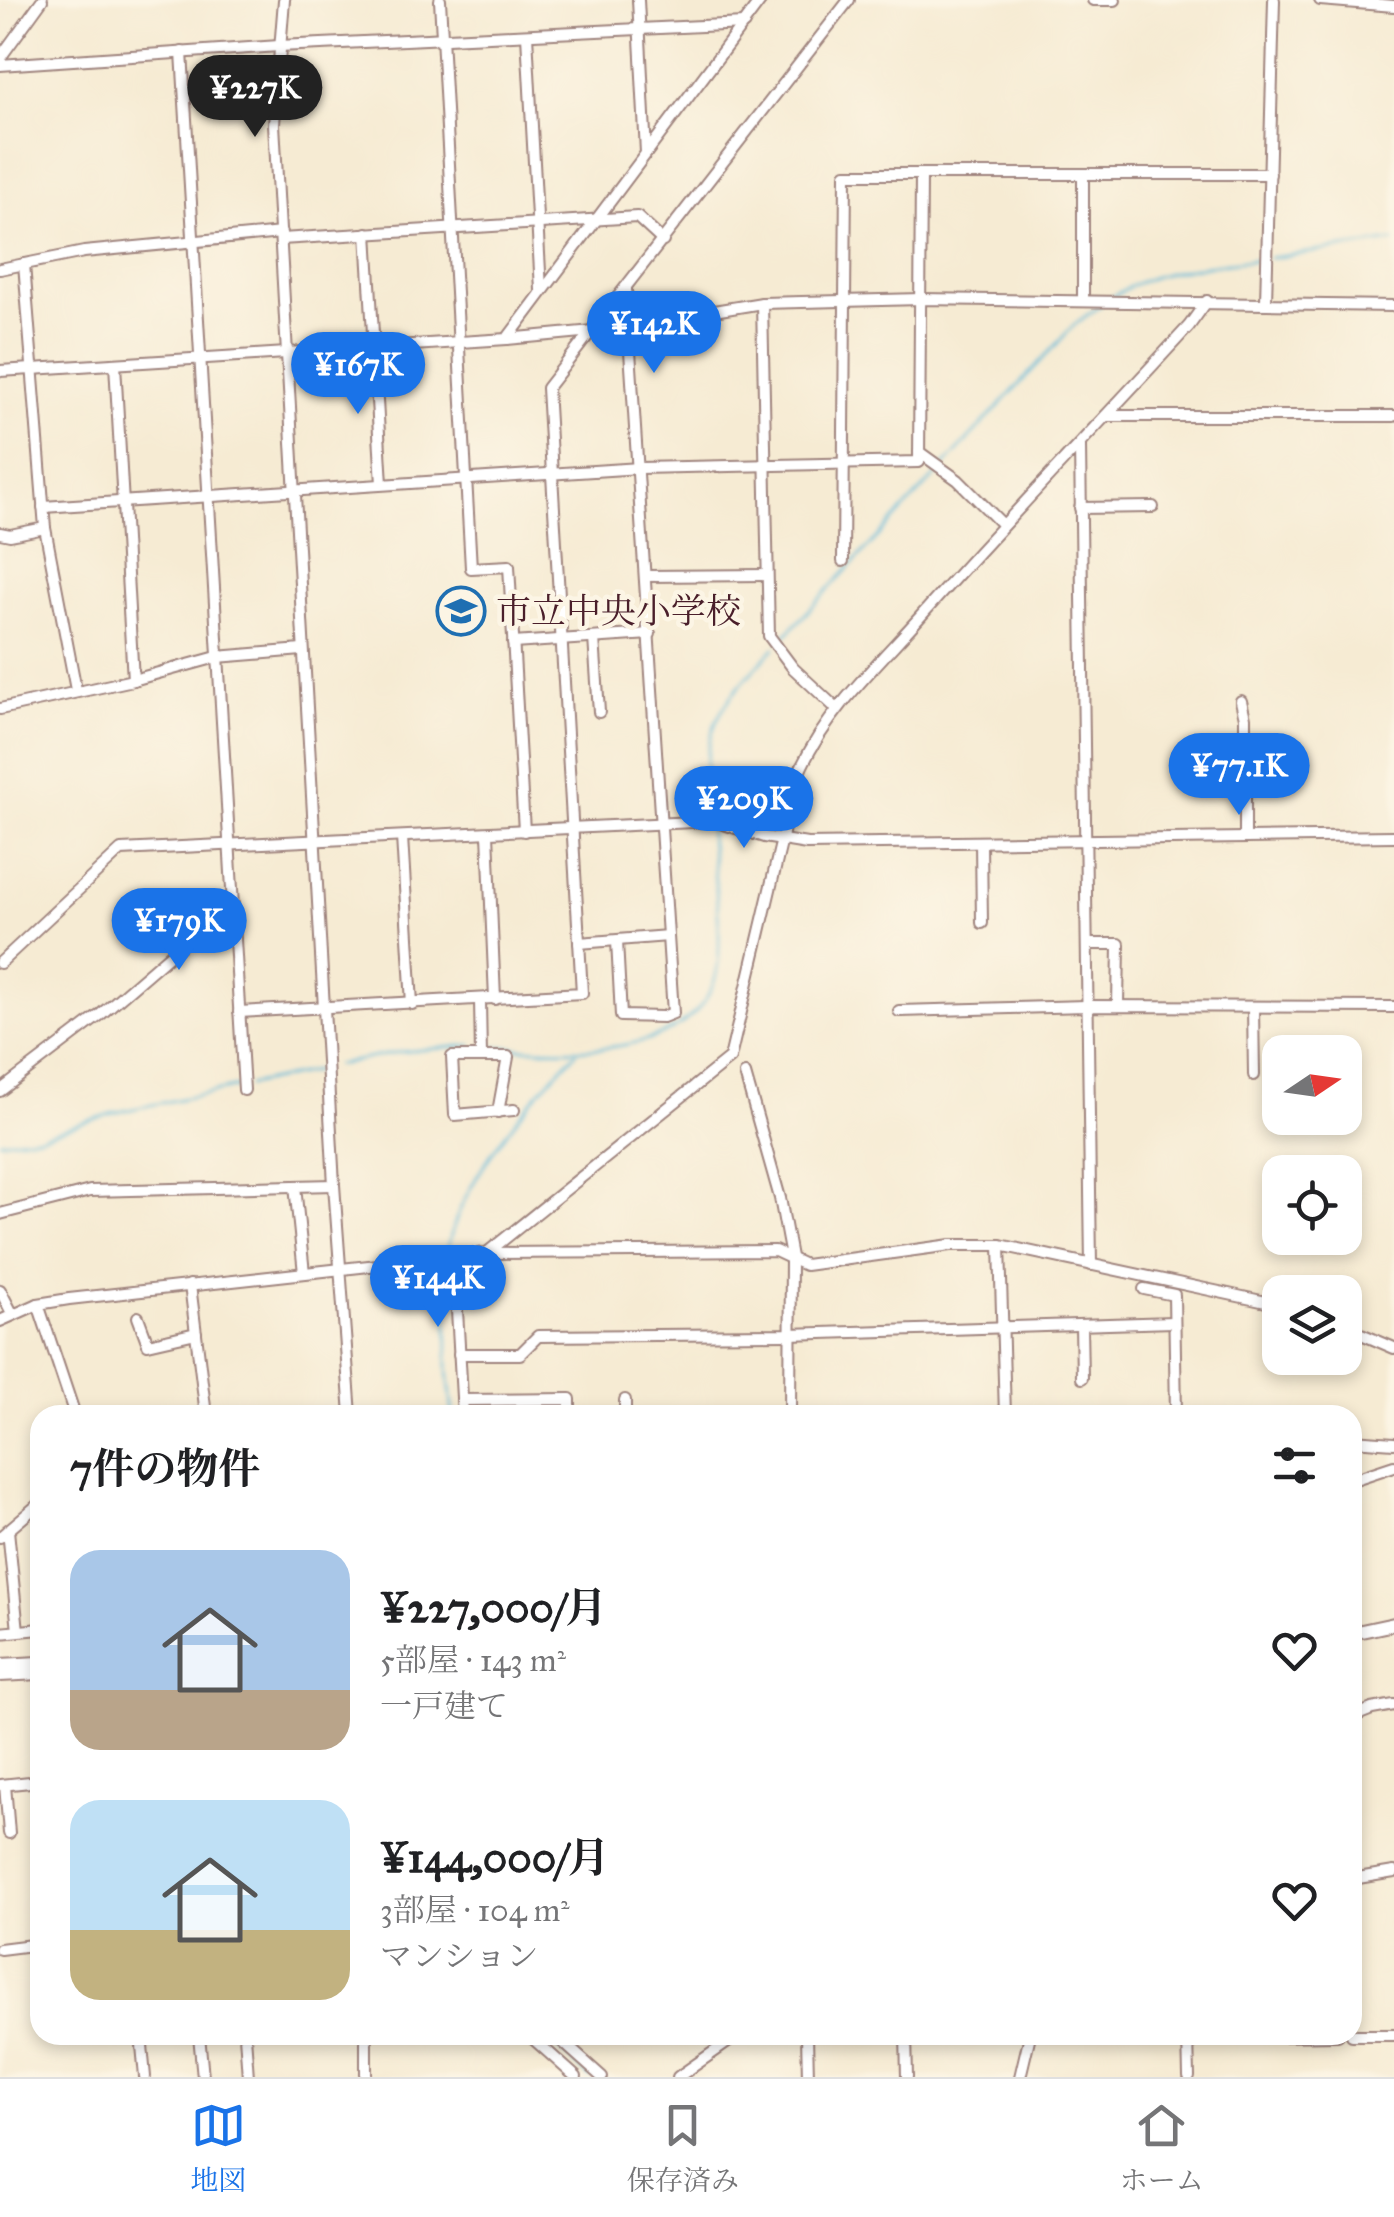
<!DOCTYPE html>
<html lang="ja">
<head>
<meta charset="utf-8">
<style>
	:root { --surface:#fff; --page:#f2f2f2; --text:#202124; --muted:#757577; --line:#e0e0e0; --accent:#1a73e8 }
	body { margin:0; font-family:"IM FELL Great Primer","Noto Serif JP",serif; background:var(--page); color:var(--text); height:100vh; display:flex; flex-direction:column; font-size:38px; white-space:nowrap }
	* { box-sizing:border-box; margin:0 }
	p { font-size:32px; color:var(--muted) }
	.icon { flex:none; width:55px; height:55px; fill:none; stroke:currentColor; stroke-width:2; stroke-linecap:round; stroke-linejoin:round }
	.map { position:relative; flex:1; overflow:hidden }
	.panel { position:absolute; left:30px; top:1405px; width:1332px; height:640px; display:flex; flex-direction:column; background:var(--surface); border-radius:30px; box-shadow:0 5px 15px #0003 }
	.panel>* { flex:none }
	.needle { width:65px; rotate:77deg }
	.buttons { position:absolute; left:1262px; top:1035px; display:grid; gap:20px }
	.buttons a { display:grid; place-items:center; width:100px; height:100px; border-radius:20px; background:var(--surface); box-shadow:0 5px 15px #0003; font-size:50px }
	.price { position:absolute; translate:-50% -85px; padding:0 22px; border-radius:35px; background:var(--accent); color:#fff; font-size:32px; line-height:65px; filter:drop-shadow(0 2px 5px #0008) }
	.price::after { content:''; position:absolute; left:50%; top:60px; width:30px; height:22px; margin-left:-15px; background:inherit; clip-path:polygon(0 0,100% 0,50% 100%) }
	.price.active { background:#222; color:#fff }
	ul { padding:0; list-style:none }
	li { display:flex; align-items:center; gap:30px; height:250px; padding:0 40px }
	li span { display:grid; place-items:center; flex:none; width:280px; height:200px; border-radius:30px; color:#555 }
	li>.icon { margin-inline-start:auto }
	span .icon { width:120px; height:120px; fill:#fffc; stroke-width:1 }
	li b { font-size:42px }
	h2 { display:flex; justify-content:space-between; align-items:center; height:120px; padding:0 40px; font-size:42px }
	.menu { display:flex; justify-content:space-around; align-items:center; height:140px; border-top:2px solid var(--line); background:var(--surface); font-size:28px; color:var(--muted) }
	.menu a { display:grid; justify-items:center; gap:5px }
	.menu .active { color:var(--accent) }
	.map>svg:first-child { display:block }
</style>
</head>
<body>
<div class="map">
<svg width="1394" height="2077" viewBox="0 0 1394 2077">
	<rect width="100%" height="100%" fill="#fcf5e5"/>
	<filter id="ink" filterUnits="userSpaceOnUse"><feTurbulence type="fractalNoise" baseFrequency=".01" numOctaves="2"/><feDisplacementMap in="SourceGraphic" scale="20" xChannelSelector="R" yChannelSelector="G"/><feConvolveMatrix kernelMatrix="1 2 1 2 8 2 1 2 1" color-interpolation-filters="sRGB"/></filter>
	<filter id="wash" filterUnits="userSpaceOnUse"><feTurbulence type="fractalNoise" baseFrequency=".0048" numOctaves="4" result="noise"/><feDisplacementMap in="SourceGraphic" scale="40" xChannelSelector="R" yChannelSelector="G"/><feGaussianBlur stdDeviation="2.25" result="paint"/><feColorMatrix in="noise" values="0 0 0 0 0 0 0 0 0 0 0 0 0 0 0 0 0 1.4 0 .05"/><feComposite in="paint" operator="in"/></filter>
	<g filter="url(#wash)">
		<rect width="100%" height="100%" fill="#f6ebd3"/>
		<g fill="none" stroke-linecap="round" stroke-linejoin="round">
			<g stroke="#5bb9d9" stroke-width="2.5">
				<polyline points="1270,258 1394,241"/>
				<path d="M 1112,297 C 1156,267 1210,266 1262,259"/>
				<polyline points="943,467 1075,324 1101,305"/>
				<polyline points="779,642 938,473"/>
				<path d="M 708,817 C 701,727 714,712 774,648"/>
				<path d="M 489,1046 C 557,1051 688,1064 715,979 C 726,946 712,863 709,825"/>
				<polyline points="336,1065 400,1052 472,1045"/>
				<polyline points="249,1085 319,1070"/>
				<polyline points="0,1141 41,1136 113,1113 238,1087"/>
				<path d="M 447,1254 C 455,1188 529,1099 576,1053"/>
				<polyline points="447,1262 448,1371 453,1415"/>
				<polyline points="544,2035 590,2077"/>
			</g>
		</g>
	</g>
	<g filter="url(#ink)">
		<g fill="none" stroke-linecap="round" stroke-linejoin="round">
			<g stroke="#a0857f" stroke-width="14">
				<g id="minor">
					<polyline points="284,0 274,124 334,1185 351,1415"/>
					<polyline points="440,0 471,568 509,566 524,831"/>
					<polyline points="638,0 646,153"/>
					<polyline points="1093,0 1115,0"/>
					<polyline points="1320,0 1394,6"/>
					<polyline points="527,35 541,290"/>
					<polyline points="182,52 244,1090"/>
					<polyline points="0,58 42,0"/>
					<polyline points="0,65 279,46 744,24"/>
					<polyline points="367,233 382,484"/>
					<polyline points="281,239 637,217 663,241"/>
					<polyline points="24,264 45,528 76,690"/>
					<polyline points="0,269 84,252 281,233"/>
					<polyline points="1083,301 1083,174"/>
					<polyline points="1266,302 1274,0"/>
					<polyline points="762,303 769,636 793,668 837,709"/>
					<polyline points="507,339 761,0"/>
					<polyline points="115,364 133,680"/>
					<polyline points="0,371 507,339 593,331 762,303 921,299 1394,306"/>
					<polyline points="1106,416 1394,416"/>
					<polyline points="1080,446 1091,1265"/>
					<polyline points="919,452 958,480 1003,525"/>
					<polyline points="43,507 640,468 919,462 921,174"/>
					<polyline points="1080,508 1153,507"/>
					<polyline points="0,533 10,535 45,528"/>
					<polyline points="843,561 846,174 1270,174"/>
					<polyline points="646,576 767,575"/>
					<polyline points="594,638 599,712"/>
					<polyline points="513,643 650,634"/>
					<polyline points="1241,701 1245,718 1245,838"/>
					<polyline points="0,709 133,680 217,657 302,650"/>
					<polyline points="488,833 495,999"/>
					<polyline points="402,837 412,1004"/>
					<polyline points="981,842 982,923"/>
					<polyline points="617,941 621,1016 663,1017 673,1013 626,289"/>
					<polyline points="579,943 668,936"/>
					<polyline points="1087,944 1119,944 1118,1006"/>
					<polyline points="0,963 121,850 714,821 764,837 807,844 1394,836"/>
					<polyline points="480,1000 481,1057"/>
					<polyline points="1253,1007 1254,1075"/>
					<polyline points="899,1011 1086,1006 1394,1007"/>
					<polyline points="239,1012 582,993 547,388 849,0"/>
					<polyline points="745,1074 780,1198 791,1257 790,1415"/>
					<polyline points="0,1091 100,1015 231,902"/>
					<polyline points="498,1112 508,1057 452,1057 455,1115 514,1110"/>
					<polyline points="295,1186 304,1273"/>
					<polyline points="0,1214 90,1191 334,1185"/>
					<polyline points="1000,1245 1005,1415"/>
					<path d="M 488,1252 L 730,1058 L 782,839 C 786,814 791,789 802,766 C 829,709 879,663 920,617 C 1008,518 1100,423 1189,326 L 1207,301"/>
					<polyline points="454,1258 463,1415"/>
					<polyline points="190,1285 206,1415"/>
					<polyline points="1144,1289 1174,1295 1176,1415"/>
					<polyline points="0,1290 13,1315"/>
					<polyline points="38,1304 75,1415"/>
					<polyline points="138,1317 148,1344 196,1333"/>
					<polyline points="0,1321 38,1304 69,1299 487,1253 775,1251 805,1265 951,1245 1000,1245 1280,1305"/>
					<polyline points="1081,1325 1082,1378"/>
					<polyline points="1345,1327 1394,1348"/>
					<polyline points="459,1354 520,1354 538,1336 789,1334 1173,1322"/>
					<polyline points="462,1400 570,1399 570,1415"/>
					<polyline points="625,1400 625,1415"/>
					<polyline points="387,1414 387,1415"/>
					<polyline points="1352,1440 1394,1443"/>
					<polyline points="1352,1480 1394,1466"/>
					<polyline points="8,1530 18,1631"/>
					<polyline points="0,1537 40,1503"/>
					<polyline points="0,1633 40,1629"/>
					<polyline points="1352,1717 1372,1709 1394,1705"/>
					<polyline points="1,1785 40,1781"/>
					<polyline points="5,1785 9,1833"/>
					<polyline points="1352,1879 1394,1872"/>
					<polyline points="0,1949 40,1944"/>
					<polyline points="141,2035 145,2077"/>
					<polyline points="199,2035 203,2077"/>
					<polyline points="245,2035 248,2077"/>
					<polyline points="366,2035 366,2077"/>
					<polyline points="529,2035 576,2077"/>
					<polyline points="555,2035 602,2077"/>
					<polyline points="807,2035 808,2077"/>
					<polyline points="906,2035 907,2077"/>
					<polyline points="1070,2035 1095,2039 1338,2035"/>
					<polyline points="1188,2035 1189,2077"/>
					<polyline points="1352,2035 1394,2035"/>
					<polyline points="678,2077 738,2035"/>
					<polyline points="1020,2077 1030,2035"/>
				</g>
			</g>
			<g stroke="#a0857f" stroke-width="16">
				<g id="major">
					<polyline points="1352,1633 1394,1624"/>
					<polyline points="0,1665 40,1663"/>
					<polyline points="0,1675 40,1673"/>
				</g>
			</g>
			<use href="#minor" stroke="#fff" stroke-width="10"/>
			<use href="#major" stroke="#fff" stroke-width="12"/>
		</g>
	</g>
	<defs>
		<g id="school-ring" transform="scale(2.5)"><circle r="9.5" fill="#fcf5e5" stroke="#1f6fb2" stroke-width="1.5"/><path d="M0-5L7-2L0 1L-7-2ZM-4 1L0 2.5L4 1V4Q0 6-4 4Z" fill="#1f6fb2"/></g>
	</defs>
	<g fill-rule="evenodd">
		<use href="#school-ring" x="461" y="611"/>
	</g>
	<g text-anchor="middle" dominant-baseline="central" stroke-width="9" stroke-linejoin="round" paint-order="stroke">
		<g font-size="35" fill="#4a1f2b" stroke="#fcf5e5" text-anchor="start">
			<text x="496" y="611">市立中央小学校</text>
		</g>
	</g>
</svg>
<div class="buttons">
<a><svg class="needle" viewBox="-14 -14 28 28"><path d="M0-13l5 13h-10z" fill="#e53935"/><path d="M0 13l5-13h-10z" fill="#757577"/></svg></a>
<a><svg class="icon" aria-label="locate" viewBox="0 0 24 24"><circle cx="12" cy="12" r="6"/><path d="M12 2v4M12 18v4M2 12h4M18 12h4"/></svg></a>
<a><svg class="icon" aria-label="layers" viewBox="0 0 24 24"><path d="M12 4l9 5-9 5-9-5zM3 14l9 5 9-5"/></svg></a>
</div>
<b class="price active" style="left:255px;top:140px">¥227K</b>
<b class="price" style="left:654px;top:376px">¥142K</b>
<b class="price" style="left:358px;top:417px">¥167K</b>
<b class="price" style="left:1239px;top:818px">¥77.1K</b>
<b class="price" style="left:744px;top:851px">¥209K</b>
<b class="price" style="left:179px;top:973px">¥179K</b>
<b class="price" style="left:438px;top:1330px">¥144K</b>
<section class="panel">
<h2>7件の物件<svg class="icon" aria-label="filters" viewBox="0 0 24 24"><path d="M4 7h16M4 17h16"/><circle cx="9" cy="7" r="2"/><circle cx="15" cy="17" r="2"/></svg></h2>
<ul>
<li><span style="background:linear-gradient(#a9c7e8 70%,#b9a48a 0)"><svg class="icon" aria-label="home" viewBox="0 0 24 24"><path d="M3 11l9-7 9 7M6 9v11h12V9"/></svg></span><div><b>¥227,000/月</b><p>5部屋 · 143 m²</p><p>一戸建て</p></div><svg class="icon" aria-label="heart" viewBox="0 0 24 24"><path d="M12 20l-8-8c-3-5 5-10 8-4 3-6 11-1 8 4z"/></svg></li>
<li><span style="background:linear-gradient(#bfe0f5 65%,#c2b280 0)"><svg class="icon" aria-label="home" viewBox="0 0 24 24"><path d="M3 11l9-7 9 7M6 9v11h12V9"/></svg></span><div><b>¥144,000/月</b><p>3部屋 · 104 m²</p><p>マンション</p></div><svg class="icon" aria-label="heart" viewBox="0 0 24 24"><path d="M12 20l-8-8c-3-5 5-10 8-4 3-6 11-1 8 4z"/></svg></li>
</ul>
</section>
</div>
<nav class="menu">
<a class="active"><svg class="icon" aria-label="map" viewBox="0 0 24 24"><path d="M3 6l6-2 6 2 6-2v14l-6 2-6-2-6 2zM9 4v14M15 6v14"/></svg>地図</a>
<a><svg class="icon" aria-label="saved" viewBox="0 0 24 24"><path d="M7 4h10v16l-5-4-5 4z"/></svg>保存済み</a>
<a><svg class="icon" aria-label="home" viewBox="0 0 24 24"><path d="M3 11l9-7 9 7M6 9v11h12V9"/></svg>ホーム</a>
</nav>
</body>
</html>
